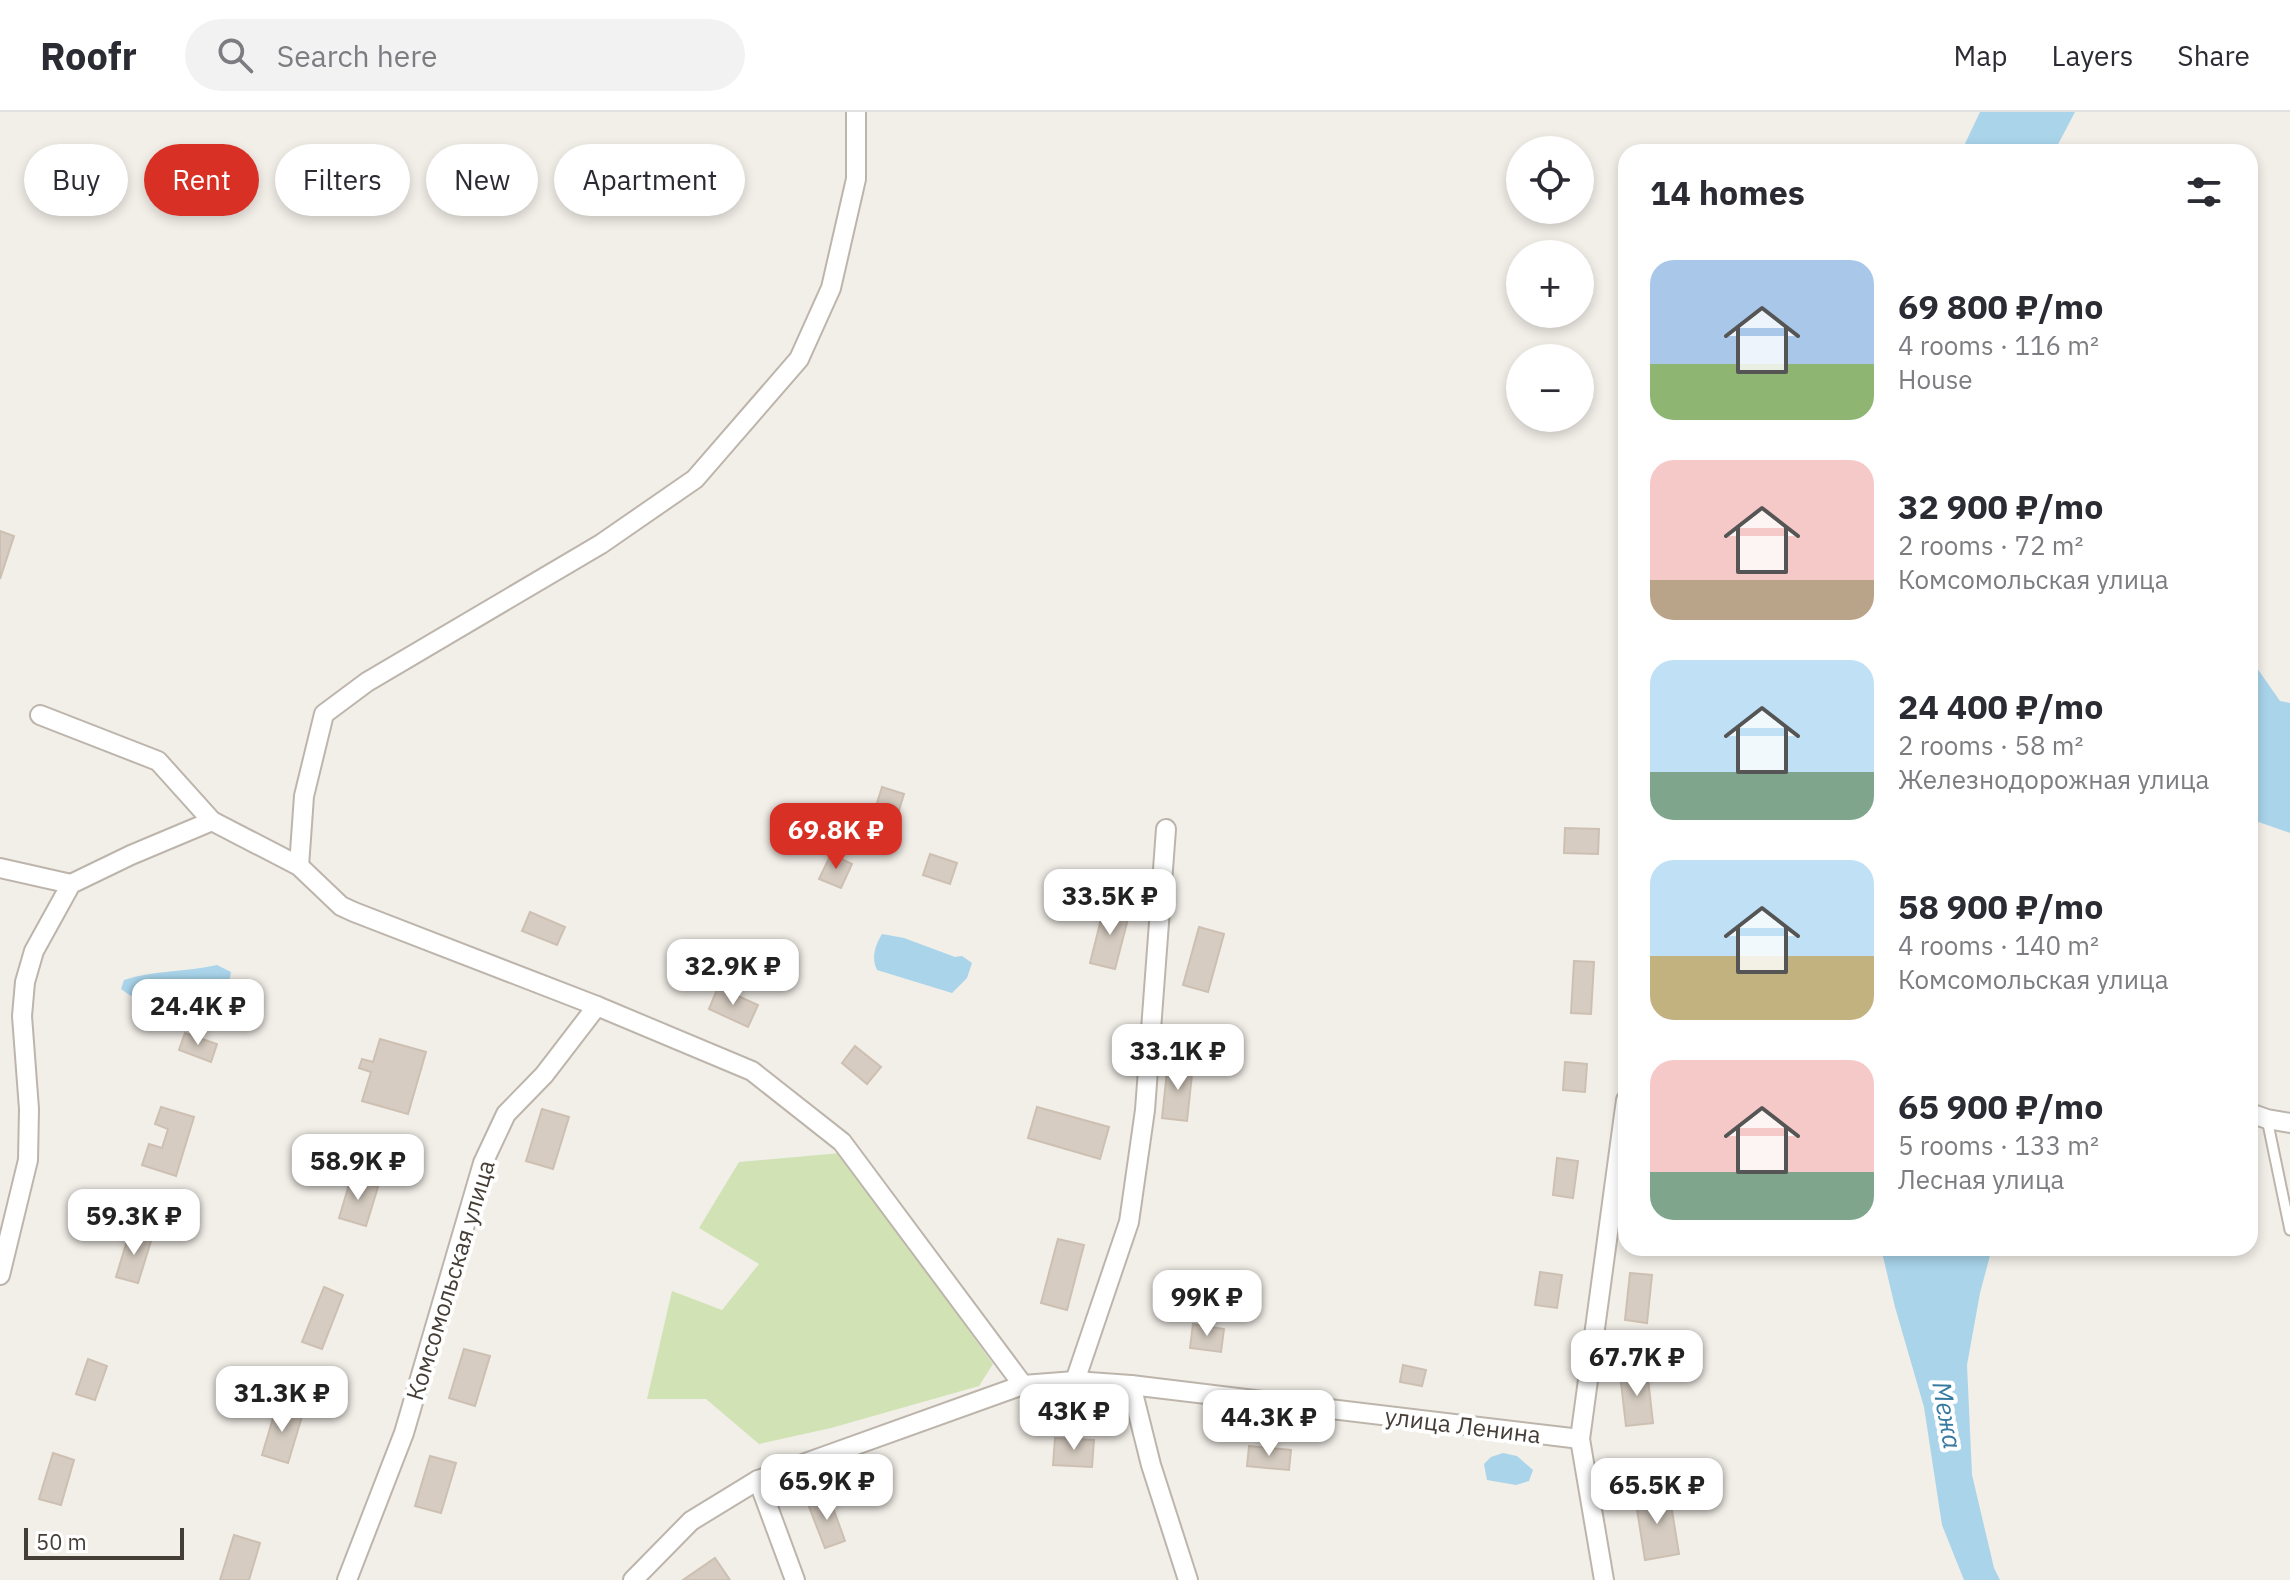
<!DOCTYPE html>
<html lang="en">
<head>
<meta charset="utf-8">
<style>
	:root { --surface:#fff; --page:#f2f2f3; --text:#2b2b33; --muted:#7c7c81; --line:#e1e1e2; --accent:#d93025 }
	body { margin:0; font-family:"IBM Plex Sans",sans-serif; background:var(--page); color:var(--text); height:100vh; display:flex; flex-direction:column; font-size:30px; white-space:nowrap }
	* { box-sizing:border-box; margin:0 }
	p { font-size:26px; color:var(--muted) }
	.icon { flex:none; width:44px; height:44px; fill:none; stroke:currentColor; stroke-width:2; stroke-linecap:round; stroke-linejoin:round }
	.map { position:relative; flex:1; overflow:hidden }
	.details { position:absolute; left:1618px; top:32px; width:640px; height:1112px; display:flex; flex-direction:column; background:var(--surface); border-radius:24px; box-shadow:0 4px 12px #0003 }
	.details>* { flex:none }
	.guide { position:absolute; left:24px; top:32px; width:760px; height:72px; display:flex; gap:16px }
	.controls { position:absolute; left:1506px; top:24px; display:grid; gap:16px }
	.controls a { display:grid; place-items:center; width:88px; height:88px; border-radius:50%; background:var(--surface); box-shadow:0 4px 12px #0003; font-size:40px }
	.scale { position:absolute; left:24px; bottom:20px; width:160px; box-sizing:border-box; padding-left:8px; border:4px solid #453e37; border-top:0; font-size:22px; line-height:28px; white-space:nowrap; color:#453e37; -webkit-text-stroke:6px #fff; paint-order:stroke }
	.price { position:absolute; translate:-50% -68px; padding:0 18px; border-radius:16px; background:#fff; color:#222; font-size:26px; line-height:52px; filter:drop-shadow(0 2px 4px #0008) }
	.price::after { content:''; position:absolute; left:50%; top:48px; width:24px; height:18px; margin-left:-12px; background:inherit; clip-path:polygon(0 0,100% 0,50% 100%) }
	.price.on { background:var(--accent); color:#fff }
	ul { padding:0; list-style:none }
	li { display:flex; align-items:center; gap:24px; height:200px; padding:0 32px }
	li span { display:grid; place-items:center; flex:none; width:224px; height:160px; border-radius:24px; color:#555 }
	li>.icon { margin-inline-start:auto }
	span .icon { width:96px; height:96px; fill:#fffc; stroke-width:1 }
	li b { font-size:34px }
	h2 { display:flex; justify-content:space-between; align-items:center; height:96px; padding:0 32px; font-size:34px }
	.pill { padding:0 28px; border-radius:36px; background:var(--surface); box-shadow:0 4px 12px #0003; font-size:28px; line-height:72px }
	.pill.on { background:var(--accent); color:#fff }
	header { display:flex; align-items:center; gap:48px; box-sizing:border-box; height:112px; padding:0 40px; background:var(--surface); border-bottom:2px solid var(--line) }
	header strong { font-size:38px }
	nav { display:flex; gap:44px; margin-inline-start:auto; font-size:28px }
	.search { width:560px; height:72px; background:var(--page); display:flex; align-items:center; gap:20px; box-sizing:border-box; padding:0 28px; border-radius:44px; color:var(--muted); font-size:30px }
	.map>svg:first-child { display:block }
</style>
</head>
<body>
<header>
<strong>Roofr</strong>
<div class="search"><svg class="icon" aria-label="search" viewBox="0 0 24 24"><circle cx="10" cy="10" r="6"/><path d="M15 15l6 6"/></svg>Search here</div>
<nav><a>Map</a><a>Layers</a><a>Share</a></nav>
</header>
<div class="map">
<svg width="2290" height="1468" viewBox="0 0 2290 1468">
	<rect width="100%" height="100%" fill="#f2eee8"/>
	<polygon fill="#d1e3b4" points="841,1041 993,1252 979,1274 831,1316 759,1332 706,1287 647,1287 672,1179 722,1198 759,1152 699,1116 739,1050"/>
	<g fill="#a9d4ea">
		<polygon points="1980,0 2075,0 2054,40 1961,40"/>
		<polygon points="2250,546 2280,589 2290,591 2290,721 2250,707"/>
		<path d="M 882,822 L 904,826 L 955,845 L 962,844 L 972,851 L 967,866 L 952,881 L 877,858 C 871,845 875,834 882,822 Z"/>
		<path d="M 217,853 L 231,860 L 226,887 L 219,896 L 131,884 L 121,877 L 124,868 C 154,858 186,860 217,853 Z"/>
		<polygon points="1881,1136 1992,1136 1980,1181 1967,1253 1972,1363 1994,1456 2000,1468 1964,1468 1942,1413 1924,1295 1895,1195"/>
		<polygon points="1503,1341 1517,1344 1533,1358 1529,1369 1516,1373 1487,1368 1484,1352 1491,1345"/>
	</g>
	<g fill="#d6ccc1" stroke="#cdc0b2" stroke-width="2">
		<polygon points="0,419 14,424 0,467"/>
		<polygon points="882,675 904,682 891,724 869,717"/>
		<polygon points="1565,716 1599,717 1598,742 1564,741"/>
		<polygon points="831,742 852,752 841,776 819,767"/>
		<polygon points="930,742 957,751 950,772 923,763"/>
		<polygon points="1105,792 1130,799 1115,857 1090,851"/>
		<polygon points="530,800 565,815 557,833 522,819"/>
		<polygon points="1199,815 1224,822 1208,880 1183,873"/>
		<polygon points="1574,849 1594,850 1591,902 1571,901"/>
		<polygon points="718,875 758,893 748,915 709,897"/>
		<polygon points="185,921 217,932 211,950 179,938"/>
		<polygon points="380,927 426,940 408,1002 362,989 371,960 359,956 362,947 373,950"/>
		<polygon points="855,934 881,955 867,972 842,951"/>
		<polygon points="1168,950 1193,953 1187,1009 1162,1006"/>
		<polygon points="1565,950 1587,952 1585,980 1563,978"/>
		<polygon points="161,995 194,1005 176,1064 142,1053 149,1032 162,1036 168,1017 155,1012"/>
		<polygon points="1037,995 1109,1015 1100,1047 1028,1026"/>
		<polygon points="542,997 569,1005 553,1057 526,1049"/>
		<polygon points="1557,1046 1578,1049 1573,1086 1553,1083"/>
		<polygon points="351,1066 378,1075 366,1114 339,1106"/>
		<polygon points="130,1119 152,1126 138,1171 116,1165"/>
		<polygon points="1058,1127 1084,1133 1067,1198 1041,1191"/>
		<polygon points="1540,1160 1562,1163 1557,1196 1535,1193"/>
		<polygon points="1630,1161 1652,1163 1647,1211 1625,1208"/>
		<polygon points="324,1175 343,1183 322,1237 302,1230"/>
		<polygon points="1193,1212 1224,1217 1221,1240 1190,1236"/>
		<polygon points="464,1237 490,1244 475,1294 449,1286"/>
		<polygon points="88,1247 107,1254 95,1288 76,1282"/>
		<polygon points="1403,1253 1426,1258 1422,1274 1400,1270"/>
		<polygon points="1647,1258 1653,1311 1626,1314 1620,1262"/>
		<polygon points="277,1293 303,1301 288,1351 262,1343"/>
		<polygon points="1055,1326 1094,1328 1092,1355 1053,1353"/>
		<polygon points="1249,1334 1291,1338 1289,1358 1247,1354"/>
		<polygon points="53,1341 74,1348 61,1393 39,1387"/>
		<polygon points="430,1344 456,1351 441,1401 415,1394"/>
		<polygon points="1669,1380 1679,1442 1645,1448 1635,1385"/>
		<polygon points="829,1385 845,1429 825,1436 808,1392"/>
		<polygon points="234,1423 260,1431 249,1468 220,1468"/>
		<polygon points="715,1446 730,1468 683,1468"/>
	</g>
	<g fill="none" stroke-linecap="round" stroke-linejoin="round">
		<g stroke="#bdb5ab" stroke-width="13">
			<polyline id="service" points="2267,1007 2290,1118"/>
		</g>
		<g stroke="#bdb5ab" stroke-width="22">
			<g id="minor">
				<polyline points="40,603 158,649 212,709 299,754 341,794 354,800 597,894 752,959 842,1030 1023,1273"/>
				<polyline points="299,754 304,684 324,602 367,570 601,432 695,367 799,247 831,176 856,67 856,0"/>
				<polyline points="0,756 71,772"/>
				<polyline points="2250,1001 2267,1007 2290,1011"/>
				<polyline points="0,1163 28,1048 29,997 22,904 25,870 34,839 71,772 131,743 212,709"/>
				<polyline points="1075,1269 1129,1110 1145,998 1166,717"/>
				<polyline points="1131,1273 1151,1353 1188,1468"/>
				<polyline points="758,1368 795,1468"/>
				<polyline points="347,1468 404,1321 483,1051 506,1002 544,963 597,894"/>
				<polyline points="633,1468 691,1409 758,1368 1023,1273 1075,1269 1131,1273 1580,1327"/>
				<polyline points="1604,1468 1580,1327 1626,988"/>
			</g>
		</g>
		<use href="#service" stroke="#fff" stroke-width="9"/>
		<use href="#minor" stroke="#fff" stroke-width="18"/>
	</g>
	<g text-anchor="middle" dominant-baseline="central" stroke-width="8" stroke-linejoin="round" paint-order="stroke">
		<g font-size="24" fill="#453e37" stroke="#fff">
			<text transform="translate(450 1168) rotate(-73)">Комсомольская улица</text>
			<text transform="translate(1463 1313) rotate(7)">улица Ленина</text>
		</g>
		<g font-size="26" font-style="italic" fill="#377ba0" stroke="#fff">
			<text transform="translate(1948 1303) rotate(80)">Межа</text>
		</g>
	</g>
</svg>
<div class="controls">
<a><svg class="icon" aria-label="locate" viewBox="0 0 24 24"><circle cx="12" cy="12" r="6"/><path d="M12 2v4M12 18v4M2 12h4M18 12h4"/></svg></a>
<a>+</a>
<a>−</a>
</div>
<div class="scale">50 m</div>
<b class="price on" style="left:836px;top:759px">69.8K ₽</b>
<b class="price" style="left:1110px;top:825px">33.5K ₽</b>
<b class="price" style="left:733px;top:895px">32.9K ₽</b>
<b class="price" style="left:198px;top:935px">24.4K ₽</b>
<b class="price" style="left:1178px;top:980px">33.1K ₽</b>
<b class="price" style="left:358px;top:1090px">58.9K ₽</b>
<b class="price" style="left:134px;top:1145px">59.3K ₽</b>
<b class="price" style="left:1207px;top:1226px">99K ₽</b>
<b class="price" style="left:1637px;top:1286px">67.7K ₽</b>
<b class="price" style="left:282px;top:1322px">31.3K ₽</b>
<b class="price" style="left:1074px;top:1340px">43K ₽</b>
<b class="price" style="left:1269px;top:1346px">44.3K ₽</b>
<b class="price" style="left:827px;top:1410px">65.9K ₽</b>
<b class="price" style="left:1657px;top:1414px">65.5K ₽</b>
<div class="guide">
<a class="pill">Buy</a>
<a class="pill on">Rent</a>
<a class="pill">Filters</a>
<a class="pill">New</a>
<a class="pill">Apartment</a>
</div>
<section class="details">
<h2>14 homes<svg class="icon" aria-label="filters" viewBox="0 0 24 24"><path d="M4 7h16M4 17h16"/><circle cx="9" cy="7" r="2"/><circle cx="15" cy="17" r="2"/></svg></h2>
<ul>
<li><span style="background:linear-gradient(#a9c7e8 65%,#8fb573 0)"><svg class="icon" aria-label="home" viewBox="0 0 24 24"><path d="M3 11l9-7 9 7M6 9v11h12V9"/></svg></span><div><b>69 800 ₽/mo</b><p>4 rooms · 116 m²</p><p>House</p></div></li>
<li><span style="background:linear-gradient(#f6c9c9 75%,#b9a48a 0)"><svg class="icon" aria-label="home" viewBox="0 0 24 24"><path d="M3 11l9-7 9 7M6 9v11h12V9"/></svg></span><div><b>32 900 ₽/mo</b><p>2 rooms · 72 m²</p><p>Комсомольская улица</p></div></li>
<li><span style="background:linear-gradient(#bfe0f5 70%,#7fa58c 0)"><svg class="icon" aria-label="home" viewBox="0 0 24 24"><path d="M3 11l9-7 9 7M6 9v11h12V9"/></svg></span><div><b>24 400 ₽/mo</b><p>2 rooms · 58 m²</p><p>Железнодорожная улица</p></div></li>
<li><span style="background:linear-gradient(#bfe0f5 60%,#c2b280 0)"><svg class="icon" aria-label="home" viewBox="0 0 24 24"><path d="M3 11l9-7 9 7M6 9v11h12V9"/></svg></span><div><b>58 900 ₽/mo</b><p>4 rooms · 140 m²</p><p>Комсомольская улица</p></div></li>
<li><span style="background:linear-gradient(#f6c9c9 70%,#7fa58c 0)"><svg class="icon" aria-label="home" viewBox="0 0 24 24"><path d="M3 11l9-7 9 7M6 9v11h12V9"/></svg></span><div><b>65 900 ₽/mo</b><p>5 rooms · 133 m²</p><p>Лесная улица</p></div></li>
</ul>
</section>
</div>
</body>
</html>
